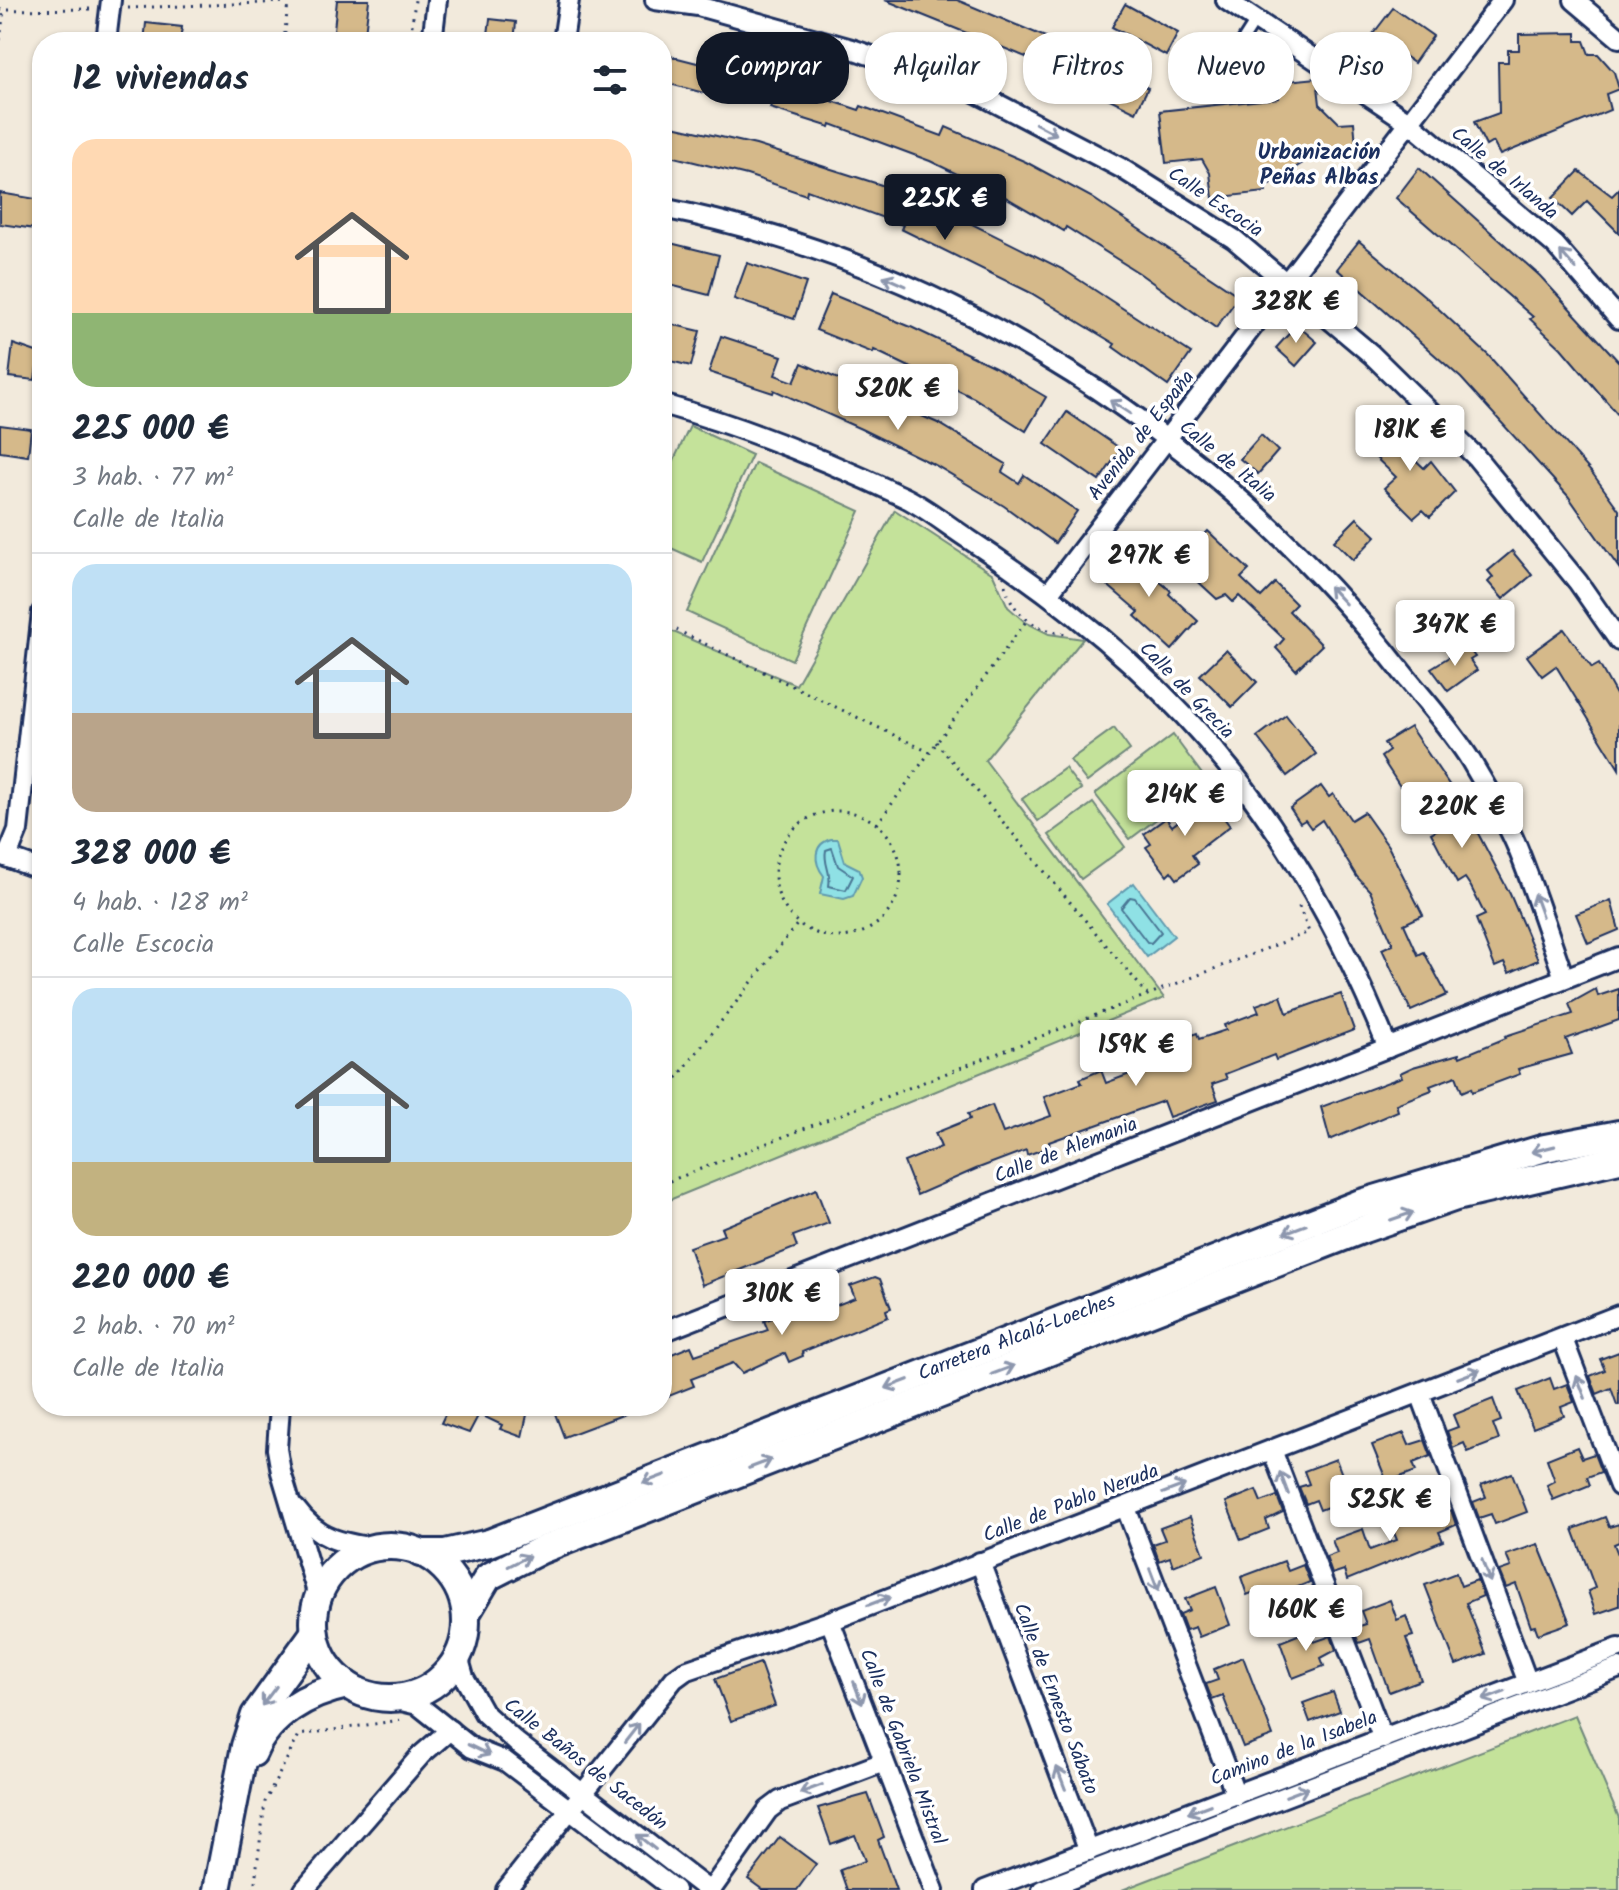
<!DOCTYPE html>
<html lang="es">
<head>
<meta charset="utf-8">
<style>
	:root { --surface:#fff; --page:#f2f2f3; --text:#1f2937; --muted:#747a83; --line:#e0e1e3; --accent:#111827 }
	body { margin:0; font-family:Kalam,sans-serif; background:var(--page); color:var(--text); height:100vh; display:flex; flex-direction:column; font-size:30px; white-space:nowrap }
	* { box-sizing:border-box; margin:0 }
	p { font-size:26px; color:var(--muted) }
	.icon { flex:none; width:44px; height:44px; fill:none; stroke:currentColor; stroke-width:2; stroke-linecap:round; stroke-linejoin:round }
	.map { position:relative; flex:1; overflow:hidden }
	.drawer { position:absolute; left:32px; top:32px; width:640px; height:1384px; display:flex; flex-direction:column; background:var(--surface); border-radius:32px; box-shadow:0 2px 6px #0004 }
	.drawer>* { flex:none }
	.top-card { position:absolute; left:696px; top:32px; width:760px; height:72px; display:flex; gap:16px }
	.price { position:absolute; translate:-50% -68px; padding:0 18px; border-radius:8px; background:#fff; color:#222; font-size:26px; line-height:52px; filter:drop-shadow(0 2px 4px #0008) }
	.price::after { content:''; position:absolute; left:50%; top:48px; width:24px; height:18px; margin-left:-12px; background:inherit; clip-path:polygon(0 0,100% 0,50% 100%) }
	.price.active { background:var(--accent); color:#fff }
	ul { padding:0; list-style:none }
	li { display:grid; align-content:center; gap:16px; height:424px; padding:0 40px }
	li+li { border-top:2px solid var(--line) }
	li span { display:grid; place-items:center; height:248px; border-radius:24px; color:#555 }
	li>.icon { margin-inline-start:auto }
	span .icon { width:144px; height:144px; fill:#fffc; stroke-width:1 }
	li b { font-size:34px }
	h2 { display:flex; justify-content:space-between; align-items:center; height:96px; padding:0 40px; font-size:34px }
	.tag { padding:0 28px; border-radius:32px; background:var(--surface); box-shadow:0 2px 6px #0004; font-size:28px; line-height:72px }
	.tag.active { background:var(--accent); color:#fff }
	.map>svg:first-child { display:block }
</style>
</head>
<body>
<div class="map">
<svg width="1619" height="1890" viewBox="0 0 1619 1890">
	<rect width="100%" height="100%" fill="#f2eadc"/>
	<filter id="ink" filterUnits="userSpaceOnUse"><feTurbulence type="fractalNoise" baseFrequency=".0125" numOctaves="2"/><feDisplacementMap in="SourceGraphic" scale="16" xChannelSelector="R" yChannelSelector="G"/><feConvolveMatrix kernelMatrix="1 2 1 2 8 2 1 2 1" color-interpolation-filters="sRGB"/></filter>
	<g filter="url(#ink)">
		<g fill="#c4e29a" stroke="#70887c" stroke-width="2">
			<polygon points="690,426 752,455 702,562 662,544 662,485"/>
			<polygon points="755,463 860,511 792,660 687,612"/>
			<polygon points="895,510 993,574 1008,607 1025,622 1049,634 1083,639 985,760 1164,998 662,1203 662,627 796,685"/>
			<polygon points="1114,728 1130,750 1087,782 1070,760"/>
			<polygon points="1173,735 1207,781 1130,839 1095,794"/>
			<polygon points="1065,768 1081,789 1038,821 1022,799"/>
			<polygon points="1093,803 1125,847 1081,879 1049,835"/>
			<polygon points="1575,1715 1619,1818 1619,1890 1122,1890"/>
		</g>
		<g fill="#8fe1e5" stroke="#619aaf" stroke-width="2">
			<path d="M 831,839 L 838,839 L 845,862 L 859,869 L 862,877 L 853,896 L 844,899 L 820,894 L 824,876 C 813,862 813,844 831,839 Z"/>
			<polygon points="1134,883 1174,936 1147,957 1107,904"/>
		</g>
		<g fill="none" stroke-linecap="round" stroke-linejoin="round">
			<g stroke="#497694" stroke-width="2">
				<path d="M 832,848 L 838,866 L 853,876 L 846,890 L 829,886 C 832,872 823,864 826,850 Z"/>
				<polygon points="1130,897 1135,898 1161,932 1151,943 1147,942 1121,908"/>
			</g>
		</g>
		<g fill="#d5b98a" stroke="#1b2f5e" stroke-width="2">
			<polygon points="337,0 369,0 364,42 333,40"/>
			<polygon points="885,0 957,0 1074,49 1063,72"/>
			<polygon points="1125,4 1178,33 1166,56 1112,27"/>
			<polygon points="1393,8 1433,36 1414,63 1373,34"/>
			<polygon points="490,19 516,22 514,42 487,42"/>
			<polygon points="146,23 182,27 180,42 144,42"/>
			<polygon points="1576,33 1576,41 1584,41 1589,54 1598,54 1614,72 1619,89 1606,94 1610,110 1500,155 1493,142 1486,146 1474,122 1499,113 1498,62 1508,62 1508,50 1519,50 1519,34"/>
			<polygon points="662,54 748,76 742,103 662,82"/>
			<polygon points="1094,61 1148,88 1136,112 1081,85"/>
			<polygon points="1317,78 1320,104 1339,123 1354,122 1357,155 1306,161 1265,187 1266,192 1213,198 1210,173 1202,159 1166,163 1160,111 1279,98 1277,82"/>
			<polygon points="778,83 859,110 861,106 942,136 946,127 1026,162 1091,197 1239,296 1216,328 1139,273 1066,227 1064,231 1007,198 930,161 831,124 830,127 770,108"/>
			<polygon points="673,126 756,145 916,196 1064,270 1191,353 1168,386 1113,347 1115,344 1031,293 901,229 903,225 807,190 806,195 747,175 666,155"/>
			<polygon points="1419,168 1540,276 1619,362 1619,416 1561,348 1530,319 1533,317 1396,198"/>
			<polygon points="1579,171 1612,196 1619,189 1619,233 1587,201 1572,216 1553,198"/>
			<polygon points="0,193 42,200 42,230 0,224"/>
			<polygon points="662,241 719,255 709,295 662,283"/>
			<polygon points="1359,241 1427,298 1489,356 1593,474 1619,510 1619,568 1568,496 1461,378 1337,269"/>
			<polygon points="747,263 806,283 794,319 734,299"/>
			<polygon points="831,294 911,327 995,367 1046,397 1026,431 974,398 874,350 873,353 816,330"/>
			<polygon points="662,322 700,331 691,366 662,359"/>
			<polygon points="1297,325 1317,342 1296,366 1276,348"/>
			<polygon points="721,336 782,356 775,375 794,382 802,363 940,424 1006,464 1002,472 1019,483 1024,475 1077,511 1055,543 1004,506 935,465 861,429 774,390 773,393 709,372"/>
			<polygon points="13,344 39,353 35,380 9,377"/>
			<polygon points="1067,412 1121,449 1099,481 1045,444"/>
			<polygon points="1396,418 1416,437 1404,449 1424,468 1431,461 1455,492 1430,517 1423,510 1414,518 1384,488 1396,477 1372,454 1381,444 1373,437 1387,421 1390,425"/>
			<polygon points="0,425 31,429 28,456 0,452"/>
			<polygon points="1261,435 1278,451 1258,474 1240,459"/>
			<polygon points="1357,518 1376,536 1353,560 1334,541"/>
			<polygon points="1208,531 1249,570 1241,578 1261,597 1275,583 1296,604 1289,611 1322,645 1296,670 1276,648 1284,639 1239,596 1233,602 1226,595 1217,599 1178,563"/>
			<polygon points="1121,549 1171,591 1169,594 1198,621 1172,650 1135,616 1139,612 1105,583 1102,572"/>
			<polygon points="1512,551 1532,575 1503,599 1488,582 1493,577 1488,571"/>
			<polygon points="1564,629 1592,668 1599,664 1619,700 1619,769 1556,666 1542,676 1527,656"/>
			<polygon points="1467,646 1475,657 1470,660 1477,670 1448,691 1431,668"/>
			<polygon points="1226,650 1257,682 1232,707 1200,675"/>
			<polygon points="1286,715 1316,754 1287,776 1257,737"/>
			<polygon points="1410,727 1463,805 1510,894 1538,960 1509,973 1504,963 1495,967 1476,919 1485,915 1471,887 1465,878 1457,883 1431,833 1438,829 1420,796 1410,802 1381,757 1389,751 1384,743"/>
			<polygon points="1321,786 1329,797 1333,794 1351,820 1364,812 1388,846 1423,915 1404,924 1418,955 1424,952 1447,995 1411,1011 1382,949 1393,944 1370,891 1357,877 1322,820 1311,828 1305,820 1300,823 1290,808"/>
			<polygon points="1209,798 1230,826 1192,855 1198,864 1177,879 1171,871 1167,875 1146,847 1151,844 1144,834 1166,818 1172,826"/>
			<polygon points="1611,900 1619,930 1588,943 1576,914"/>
			<polygon points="1596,989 1598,996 1619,989 1619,1020 1566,1039 1572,1054 1518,1069 1520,1074 1472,1092 1471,1088 1462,1092 1456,1076 1430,1086 1432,1090 1396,1104 1398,1111 1330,1140 1321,1107 1402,1077 1400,1073 1413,1067 1459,1054 1460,1057 1506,1038 1505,1036 1573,1014 1569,1004"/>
			<polygon points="1341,994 1354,1030 1276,1060 1274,1055 1225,1074 1227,1079 1212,1084 1218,1100 1169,1117 1163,1101 1049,1142 1050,1147 1027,1155 1026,1150 976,1169 917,1195 904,1162 941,1147 935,1133 970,1119 968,1114 992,1105 1003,1133 1051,1116 1044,1097 1082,1083 1080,1079 1101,1070 1106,1083 1154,1065 1148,1050 1197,1033 1199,1039 1226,1030 1224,1025 1259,1012 1256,1005 1281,996 1287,1013"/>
			<polygon points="816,1189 829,1223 793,1236 797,1247 702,1285 689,1247 724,1235 721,1228"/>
			<polygon points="875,1277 880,1279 891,1308 886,1310 888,1317 802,1352 803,1356 789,1362 785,1353 742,1373 733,1363 691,1379 694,1386 669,1396 666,1386 662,1388 662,1358 691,1346 695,1355 768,1330 764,1321 790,1311 824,1301 827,1309 855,1298 850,1286"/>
			<polygon points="1619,1352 1619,1405 1617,1405 1611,1388 1597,1394 1590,1376 1605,1370 1600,1359"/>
			<polygon points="1550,1378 1554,1389 1567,1384 1574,1402 1561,1407 1564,1416 1533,1428 1518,1391"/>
			<polygon points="1493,1399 1501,1421 1493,1424 1499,1440 1468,1452 1464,1443 1453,1448 1447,1431 1458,1427 1453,1415"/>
			<polygon points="449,1406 529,1406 522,1437 500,1429 502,1425 479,1414 469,1433 441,1423"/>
			<polygon points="566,1406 641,1406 641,1408 564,1437 554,1411"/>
			<polygon points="1404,1433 1409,1445 1425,1440 1431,1456 1413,1463 1416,1471 1387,1482 1372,1445"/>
			<polygon points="1577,1447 1582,1458 1594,1454 1601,1472 1587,1477 1590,1485 1553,1500 1547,1485 1555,1481 1547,1459"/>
			<polygon points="1336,1459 1351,1498 1320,1510 1316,1500 1306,1504 1299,1487 1309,1484 1304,1471"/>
			<polygon points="1512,1473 1527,1512 1495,1524 1491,1514 1479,1518 1473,1502 1486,1497 1481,1485"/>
			<polygon points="1256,1490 1261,1502 1277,1496 1283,1512 1266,1520 1269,1529 1241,1540 1226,1502"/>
			<polygon points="1429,1505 1434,1516 1451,1510 1456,1525 1439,1532 1443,1541 1347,1580 1344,1570 1332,1574 1326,1557 1337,1553 1332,1540 1363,1529 1370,1550 1397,1540 1389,1521"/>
			<polygon points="1190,1517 1204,1554 1173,1566 1170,1557 1159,1561 1153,1544 1165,1540 1160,1528"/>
			<polygon points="1605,1517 1609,1527 1619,1524 1619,1542 1614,1544 1619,1557 1619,1606 1596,1614 1588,1591 1595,1588 1573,1529"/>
			<polygon points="1538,1544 1570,1623 1538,1634 1535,1626 1531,1627 1516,1584 1506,1588 1499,1571 1511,1567 1506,1555"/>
			<polygon points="1284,1561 1288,1571 1303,1565 1310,1582 1293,1589 1297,1598 1266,1609 1259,1590 1247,1595 1241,1577"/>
			<polygon points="1456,1573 1461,1586 1477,1580 1483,1596 1466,1603 1486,1654 1456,1665 1425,1585"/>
			<polygon points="1216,1587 1230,1625 1199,1637 1195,1627 1186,1630 1180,1614 1190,1610 1185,1599"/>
			<polygon points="1390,1600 1397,1620 1406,1616 1413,1636 1406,1638 1421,1680 1389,1692 1370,1639 1359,1643 1353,1628 1366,1624 1361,1611"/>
			<polygon points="1310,1630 1314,1642 1331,1636 1336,1650 1321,1658 1324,1666 1293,1678 1280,1642"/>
			<polygon points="1243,1657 1273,1736 1243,1747 1223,1696 1212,1700 1206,1684 1218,1680 1214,1669"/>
			<polygon points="760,1663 775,1706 731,1721 715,1679"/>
			<polygon points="1333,1692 1340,1711 1310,1722 1303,1703"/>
			<polygon points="868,1794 884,1837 878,1840 896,1890 847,1890 840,1870 865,1861 855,1835 831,1844 818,1808"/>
			<polygon points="780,1837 816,1864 797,1890 763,1890 748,1879"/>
		</g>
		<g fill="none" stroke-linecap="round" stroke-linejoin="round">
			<g stroke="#1b2f5e" stroke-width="15">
				<polyline id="service" points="1211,90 1257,18"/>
			</g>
			<g stroke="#1b2f5e" stroke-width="24">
				<g id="minor">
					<polyline points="655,0 698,6 852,49 975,92 1121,168 1234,239 1371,354 1476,457 1578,582 1619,641"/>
					<polyline points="1226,0 1410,123 1555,245 1619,319"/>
					<polyline points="1574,0 1619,38"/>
					<polyline points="106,42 111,0"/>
					<polyline points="432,42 437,0"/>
					<polyline points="563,42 569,0"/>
					<path d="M 662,208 C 952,265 1221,439 1402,672 C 1425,701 1452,730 1471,761 C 1487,789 1506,819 1518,849 C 1535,891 1549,935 1564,978"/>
					<path d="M 662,404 C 744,427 826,460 904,497 C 927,508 948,526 970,540 C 1066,603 1159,679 1231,770 C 1298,854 1348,949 1388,1048"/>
					<polyline points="1048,594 1503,0"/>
					<polyline points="0,855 42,870"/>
					<polyline points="7,857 18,830 42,612"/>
					<polyline points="662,1332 1619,957"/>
					<polyline points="1563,1339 1619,1486"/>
					<polyline points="1420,1393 1528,1683"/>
					<polyline points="280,1406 277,1449 281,1472 318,1596"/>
					<polyline points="1272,1450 1383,1739"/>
					<polyline points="1126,1508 1236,1795"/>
					<path d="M 296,1509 C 318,1539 340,1543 375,1548"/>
					<polyline points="980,1562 1089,1851"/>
					<polyline points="830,1621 934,1890"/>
					<polyline points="458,1656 464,1677 484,1713 516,1742 708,1890"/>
					<polyline points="389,1698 418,1705 472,1748 505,1761 675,1890"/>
					<polyline points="304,1890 421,1755 450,1730"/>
					<polyline points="506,1890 674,1679 685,1671 830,1621 1619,1315"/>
					<polyline points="711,1890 768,1810 780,1801 884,1762"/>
					<polyline points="985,1890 1619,1648"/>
					<polyline points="1042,1890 1619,1668"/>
				</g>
			</g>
			<g stroke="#1b2f5e" stroke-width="32">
				<g id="secondary">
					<circle cx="390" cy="1622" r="76"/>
					<polyline points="420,1553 445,1553 489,1543 1358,1204 1545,1148 1619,1134"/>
					<polyline points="466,1614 488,1577 541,1550 1364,1229 1456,1197 1619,1159"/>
					<path d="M 253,1753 C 269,1715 308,1693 347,1685"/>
					<polyline points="217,1890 245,1746 255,1715 314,1633"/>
				</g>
			</g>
			<g stroke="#1b2f5e" stroke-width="3" stroke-dasharray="2 6" stroke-linecap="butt">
				<polyline points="128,8 288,2"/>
				<polyline points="0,10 93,9"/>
				<polyline points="0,40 4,10"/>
				<polyline points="284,42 288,2"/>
				<polyline points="410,42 415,0"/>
				<path d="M 1005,585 C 1013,616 1038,632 1070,634"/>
				<polyline points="662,623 929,752"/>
				<polyline points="936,742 1147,994"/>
				<circle cx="838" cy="874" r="63"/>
				<polyline points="877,824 1027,620"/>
				<polyline points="662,1097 798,923"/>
				<polyline points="662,1184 1309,932 1298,904"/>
				<polyline points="254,1890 265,1802 299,1735 401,1720"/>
			</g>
			<use href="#service" stroke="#fff" stroke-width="9"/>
			<use href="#minor" stroke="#fff" stroke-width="18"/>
			<use href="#secondary" stroke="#fff" stroke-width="26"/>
		</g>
		<defs><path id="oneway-shaft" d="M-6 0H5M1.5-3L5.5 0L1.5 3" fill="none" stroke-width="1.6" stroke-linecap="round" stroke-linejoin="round" transform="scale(2)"/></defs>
		<g stroke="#8d97ae">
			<use href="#oneway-shaft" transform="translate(1046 129) rotate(28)"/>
			<use href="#oneway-shaft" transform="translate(1568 260) rotate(-131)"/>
			<use href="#oneway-shaft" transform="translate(894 281) rotate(-156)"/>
			<use href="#oneway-shaft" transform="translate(1120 407) rotate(-147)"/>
			<use href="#oneway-shaft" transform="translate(1337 595) rotate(-133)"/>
			<use href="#oneway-shaft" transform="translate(1538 905) rotate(-110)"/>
			<use href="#oneway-shaft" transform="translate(1543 1149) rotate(166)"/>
			<use href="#oneway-shaft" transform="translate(1402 1216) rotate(-19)"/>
			<use href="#oneway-shaft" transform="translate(1295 1229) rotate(159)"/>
			<use href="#oneway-shaft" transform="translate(1003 1370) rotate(-21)"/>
			<use href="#oneway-shaft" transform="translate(1469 1374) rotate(-21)"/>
			<use href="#oneway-shaft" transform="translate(897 1384) rotate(159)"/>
			<use href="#oneway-shaft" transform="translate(1581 1387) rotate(-111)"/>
			<use href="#oneway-shaft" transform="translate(760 1464) rotate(-21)"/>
			<use href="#oneway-shaft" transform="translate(654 1479) rotate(159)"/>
			<use href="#oneway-shaft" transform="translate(1284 1483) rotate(-111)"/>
			<use href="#oneway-shaft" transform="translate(1174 1489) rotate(-21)"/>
			<use href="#oneway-shaft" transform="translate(519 1561) rotate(-27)"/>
			<use href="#oneway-shaft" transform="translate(1486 1571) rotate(70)"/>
			<use href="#oneway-shaft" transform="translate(1154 1580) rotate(69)"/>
			<use href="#oneway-shaft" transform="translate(879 1601) rotate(-21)"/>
			<use href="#oneway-shaft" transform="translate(858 1693) rotate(69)"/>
			<use href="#oneway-shaft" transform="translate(269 1696) rotate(127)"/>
			<use href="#oneway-shaft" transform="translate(1494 1696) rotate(159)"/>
			<use href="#oneway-shaft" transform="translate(632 1733) rotate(-52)"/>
			<use href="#oneway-shaft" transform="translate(479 1750) rotate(26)"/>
			<use href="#oneway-shaft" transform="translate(1061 1778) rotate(-111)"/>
			<use href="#oneway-shaft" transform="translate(811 1789) rotate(159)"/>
			<use href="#oneway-shaft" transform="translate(1297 1792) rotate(-21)"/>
			<use href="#oneway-shaft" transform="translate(1199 1809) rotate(159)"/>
			<use href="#oneway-shaft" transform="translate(646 1842) rotate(-142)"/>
		</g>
	</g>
	<g text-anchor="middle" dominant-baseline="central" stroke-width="7" stroke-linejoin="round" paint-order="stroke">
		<g font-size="20" fill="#1b2f5e" stroke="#fff">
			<text transform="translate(1504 174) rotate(40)">Calle de Irlanda</text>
			<text transform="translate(1215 203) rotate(34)">Calle Escocia</text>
			<text transform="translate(1142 436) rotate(-52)">Avenida de España</text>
			<text transform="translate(1227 462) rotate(39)">Calle de Italia</text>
			<text transform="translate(1186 691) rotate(46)">Calle de Grecia</text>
			<text transform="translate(1066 1151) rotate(-21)">Calle de Alemania</text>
			<text transform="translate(1017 1338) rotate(-21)">Carretera Alcalá-Loeches</text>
			<text transform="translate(1071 1504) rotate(-21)">Calle de Pablo Neruda</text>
			<text transform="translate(1055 1699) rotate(69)">Calle de Ernesto Sábato</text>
			<text transform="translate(902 1747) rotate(69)">Calle de Gabriela Mistral</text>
			<text transform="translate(1294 1749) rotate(-21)">Camino de la Isabela</text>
			<text transform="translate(585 1765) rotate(38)">Calle Baños de Sacedón</text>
		</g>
		<g font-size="22" font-weight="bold" fill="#1b2f5e" stroke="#fff">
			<text x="1319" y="153">Urbanización<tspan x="1319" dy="25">Peñas Albas</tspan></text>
		</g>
	</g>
</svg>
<b class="price active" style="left:945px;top:242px">225K €</b>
<b class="price" style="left:1296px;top:345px">328K €</b>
<b class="price" style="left:898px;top:432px">520K €</b>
<b class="price" style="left:1410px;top:473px">181K €</b>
<b class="price" style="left:1149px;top:599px">297K €</b>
<b class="price" style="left:1455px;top:668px">347K €</b>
<b class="price" style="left:1185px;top:838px">214K €</b>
<b class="price" style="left:1462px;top:850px">220K €</b>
<b class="price" style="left:1136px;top:1088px">159K €</b>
<b class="price" style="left:782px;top:1337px">310K €</b>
<b class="price" style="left:1390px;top:1543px">525K €</b>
<b class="price" style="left:1306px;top:1653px">160K €</b>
<div class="top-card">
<a class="tag active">Comprar</a>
<a class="tag">Alquilar</a>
<a class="tag">Filtros</a>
<a class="tag">Nuevo</a>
<a class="tag">Piso</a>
</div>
<section class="drawer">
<h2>12 viviendas<svg class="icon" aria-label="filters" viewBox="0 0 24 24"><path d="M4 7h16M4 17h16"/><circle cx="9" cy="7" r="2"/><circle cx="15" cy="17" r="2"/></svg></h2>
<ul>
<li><span style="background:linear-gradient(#ffd9b3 70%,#8fb573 0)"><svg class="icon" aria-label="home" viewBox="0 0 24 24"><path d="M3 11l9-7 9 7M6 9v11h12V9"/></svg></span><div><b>225 000 €</b><p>3 hab. · 77 m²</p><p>Calle de Italia</p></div></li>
<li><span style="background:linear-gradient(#bfe0f5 60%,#b9a48a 0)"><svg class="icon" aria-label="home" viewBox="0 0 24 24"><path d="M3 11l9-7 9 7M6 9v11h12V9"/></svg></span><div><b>328 000 €</b><p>4 hab. · 128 m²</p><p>Calle Escocia</p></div></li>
<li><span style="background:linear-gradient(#bfe0f5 70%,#c2b280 0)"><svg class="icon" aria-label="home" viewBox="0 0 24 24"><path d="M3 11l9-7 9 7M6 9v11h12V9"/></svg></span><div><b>220 000 €</b><p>2 hab. · 70 m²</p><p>Calle de Italia</p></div></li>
</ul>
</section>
</div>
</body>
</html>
